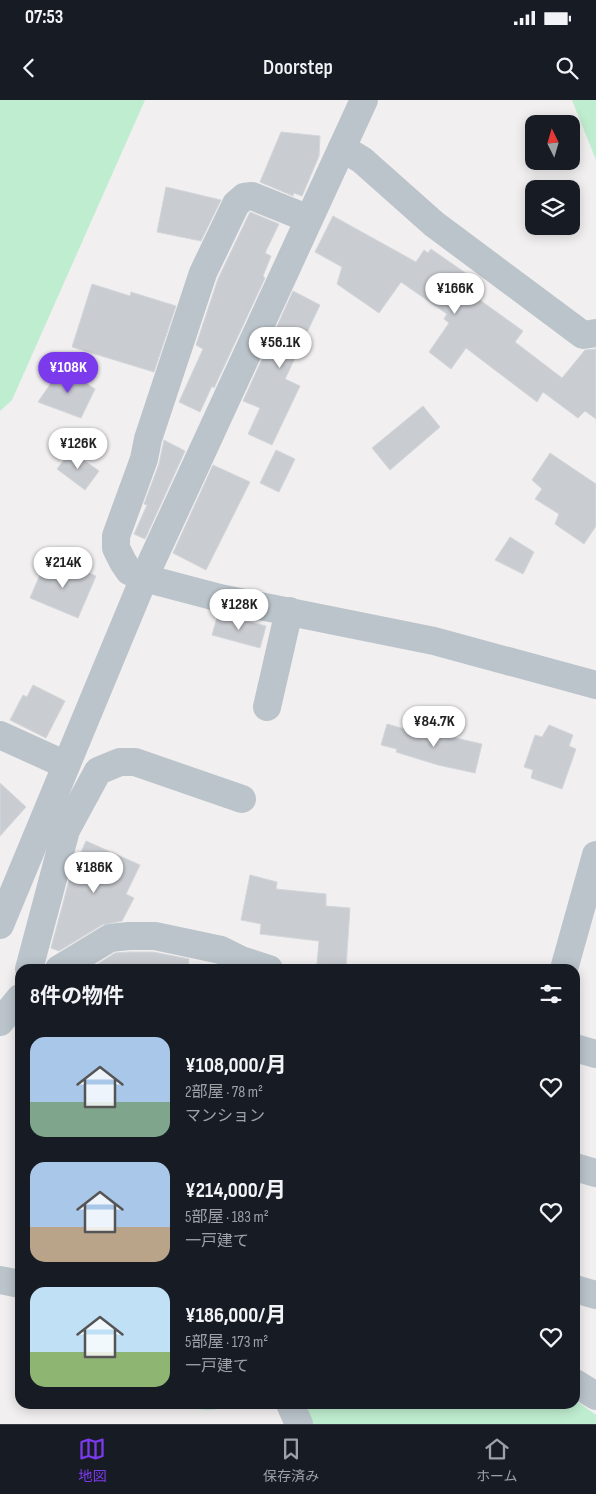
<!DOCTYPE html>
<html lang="ja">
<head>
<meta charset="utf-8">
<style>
	:root { --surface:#171b24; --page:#242831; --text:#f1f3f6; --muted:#9ea1a6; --line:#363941; --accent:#7c3aed }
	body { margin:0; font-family:"Sofia Sans Condensed","Noto Sans JP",sans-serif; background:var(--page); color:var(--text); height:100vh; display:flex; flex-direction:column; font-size:19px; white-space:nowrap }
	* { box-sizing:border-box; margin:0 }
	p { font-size:16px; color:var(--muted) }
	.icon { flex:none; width:28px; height:28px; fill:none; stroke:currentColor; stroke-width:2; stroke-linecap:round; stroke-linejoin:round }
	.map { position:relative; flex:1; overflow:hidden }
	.side { position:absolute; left:15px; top:864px; width:565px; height:445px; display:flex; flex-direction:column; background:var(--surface); border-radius:15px; box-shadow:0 2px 12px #0003 }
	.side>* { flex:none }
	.needle { width:32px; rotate:355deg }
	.buttons { position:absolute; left:525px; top:15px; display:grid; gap:10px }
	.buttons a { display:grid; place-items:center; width:55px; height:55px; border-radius:10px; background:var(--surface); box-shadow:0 2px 12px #0003; font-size:25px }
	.price { position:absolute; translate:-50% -42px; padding:0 11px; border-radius:18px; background:#fff; color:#222; font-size:16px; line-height:32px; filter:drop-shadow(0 1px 2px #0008) }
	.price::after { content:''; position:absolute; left:50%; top:30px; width:15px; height:11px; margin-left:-8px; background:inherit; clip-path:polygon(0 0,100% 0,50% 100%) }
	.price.active { background:var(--accent); color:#fff }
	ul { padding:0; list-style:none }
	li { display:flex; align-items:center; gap:15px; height:125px; padding:0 15px }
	li span { display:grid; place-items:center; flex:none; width:140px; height:100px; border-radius:15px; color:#555 }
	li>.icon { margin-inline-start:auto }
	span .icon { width:60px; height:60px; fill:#fffc; stroke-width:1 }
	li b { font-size:21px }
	h2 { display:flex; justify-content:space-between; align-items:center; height:60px; padding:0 15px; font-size:21px }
	.status { display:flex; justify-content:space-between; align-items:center; height:35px; padding:0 25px; background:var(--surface); direction:ltr }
	.status svg { height:14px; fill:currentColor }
	header { display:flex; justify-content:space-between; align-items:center; height:65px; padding:0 15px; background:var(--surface); font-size:22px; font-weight:600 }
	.tab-bar { display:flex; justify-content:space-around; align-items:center; height:70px; border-top:1px solid var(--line); background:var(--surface); font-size:14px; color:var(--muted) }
	.tab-bar a { display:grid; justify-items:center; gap:2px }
	.tab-bar .active { color:var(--accent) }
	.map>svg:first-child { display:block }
</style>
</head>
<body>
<div class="status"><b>07:53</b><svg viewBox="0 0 49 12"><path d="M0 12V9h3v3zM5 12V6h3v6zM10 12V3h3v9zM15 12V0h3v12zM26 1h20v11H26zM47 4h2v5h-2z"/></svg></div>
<header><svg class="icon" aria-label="back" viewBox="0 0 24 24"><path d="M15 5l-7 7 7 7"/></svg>Doorstep<svg class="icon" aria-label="search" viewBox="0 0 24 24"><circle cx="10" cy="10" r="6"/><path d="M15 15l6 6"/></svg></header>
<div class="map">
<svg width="596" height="1324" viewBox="0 0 596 1324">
	<rect width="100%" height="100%" fill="#f1efef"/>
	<g fill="#bfedcf">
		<polygon points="0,0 145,0 12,300 0,311"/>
		<polygon points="572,0 596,0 596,60"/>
		<polygon points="575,1300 596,1315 596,1324 310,1324 302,1304 575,1304"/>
		<polygon points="173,1304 271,1304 207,1310 173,1306"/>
	</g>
	<g fill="#c9ccd1" stroke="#d3d6da">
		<polygon points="281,32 320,36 319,56 302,96 294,93 293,96 260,82"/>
		<polygon points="166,87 221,100 201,141 157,132"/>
		<polygon points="250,112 279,124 265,153 271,156 263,176 265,178 214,288 212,286 200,312 179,302 203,249 196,245 218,179"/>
		<polygon points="333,116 416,162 424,150 428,153 431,149 467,174 459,185 523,231 515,242 562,278 585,250 596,249 596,319 585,311 578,318 543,292 537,302 466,248 451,269 429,252 449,223 444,219 447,214 401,182 379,213 337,184 342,167 315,152"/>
		<polygon points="92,184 130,196 131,192 176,206 154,272 72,247"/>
		<polygon points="293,191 320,205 285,279 300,286 272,345 248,334 260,308 243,301"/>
		<polygon points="62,267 95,289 81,318 38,302"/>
		<polygon points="423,306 440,327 390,370 372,348"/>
		<polygon points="164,340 185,351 145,439 134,434 147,405 144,404 159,364"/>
		<polygon points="276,350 295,359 279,392 260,383"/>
		<polygon points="71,351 99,371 85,390 57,369"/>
		<polygon points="550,353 596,384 596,426 584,444 555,424 559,414 535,399 542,389 532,380"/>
		<polygon points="213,365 250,382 206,470 173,453"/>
		<polygon points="510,437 534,452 523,474 495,460"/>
		<polygon points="46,461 71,471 75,467 96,476 78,518 30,498"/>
		<polygon points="218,514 266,526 260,548 212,535"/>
		<polygon points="33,585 65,601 46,638 10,620 23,595 27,597"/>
		<polygon points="387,624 437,638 438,634 482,644 475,673 438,665 396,652 397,649 381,645"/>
		<polygon points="549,625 573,635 569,646 576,649 562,689 531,678 533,670 524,667 535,635 542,637"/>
		<polygon points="0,683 26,707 0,736"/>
		<polygon points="86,741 140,765 126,794 134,798 122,821 102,825 59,851 51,848 70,777"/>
		<polygon points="250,775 277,782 276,789 326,794 326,806 350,808 346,867 317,864 319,841 260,834 261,824 241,820"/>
		<polygon points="130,852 153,852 189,859 188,869 127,869 98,864 115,853"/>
	</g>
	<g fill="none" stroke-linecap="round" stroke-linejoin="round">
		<g stroke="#bbc4cb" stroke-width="28">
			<polyline points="342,48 362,60 434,124 583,235 596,233"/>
			<polyline points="309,119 252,96 244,97 236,104 203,173 148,339 144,359 116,436 116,448 123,462 129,471 144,478 220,498 434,541 596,585"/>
			<polyline points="267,607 289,511"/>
			<polyline points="0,635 66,665"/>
			<polyline points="0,825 144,478 364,0"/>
			<polyline points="29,869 66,730 98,671 120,662 135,662 242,699"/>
			<polyline points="59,869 110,838 129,836 155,836 221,850 241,860 269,869"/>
			<polyline points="564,869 596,755"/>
			<polyline points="0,922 20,898"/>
			<polyline points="575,948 596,954"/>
			<polyline points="575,1067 596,1073"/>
			<polyline points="0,1180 20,1184"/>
			<polyline points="575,1189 596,1195"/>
			<polyline points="575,1283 596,1296"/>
			<polyline points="290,1304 299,1324"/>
		</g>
	</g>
</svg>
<div class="buttons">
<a><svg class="needle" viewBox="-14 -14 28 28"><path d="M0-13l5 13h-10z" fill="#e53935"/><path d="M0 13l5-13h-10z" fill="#9ea1a6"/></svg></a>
<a><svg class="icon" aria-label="layers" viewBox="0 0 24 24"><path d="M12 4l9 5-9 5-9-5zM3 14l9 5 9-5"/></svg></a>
</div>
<b class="price" style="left:455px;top:215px">¥166K</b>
<b class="price" style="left:280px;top:269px">¥56.1K</b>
<b class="price active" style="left:68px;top:294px">¥108K</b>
<b class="price" style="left:78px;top:370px">¥126K</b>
<b class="price" style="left:63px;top:489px">¥214K</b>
<b class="price" style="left:239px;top:531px">¥128K</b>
<b class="price" style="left:434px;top:648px">¥84.7K</b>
<b class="price" style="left:94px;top:794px">¥186K</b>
<section class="side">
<h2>8件の物件<svg class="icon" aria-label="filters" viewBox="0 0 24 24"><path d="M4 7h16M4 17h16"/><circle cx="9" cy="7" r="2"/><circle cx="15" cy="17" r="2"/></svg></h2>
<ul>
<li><span style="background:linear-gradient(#a9c7e8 65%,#7fa58c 0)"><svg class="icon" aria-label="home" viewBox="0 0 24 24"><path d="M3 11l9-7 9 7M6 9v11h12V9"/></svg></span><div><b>¥108,000/月</b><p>2部屋 · 78 m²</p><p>マンション</p></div><svg class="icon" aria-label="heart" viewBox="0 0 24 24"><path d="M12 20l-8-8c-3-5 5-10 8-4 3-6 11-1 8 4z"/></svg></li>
<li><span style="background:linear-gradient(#a9c7e8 65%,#b9a48a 0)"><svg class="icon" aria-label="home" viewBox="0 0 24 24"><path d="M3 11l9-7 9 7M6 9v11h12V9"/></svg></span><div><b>¥214,000/月</b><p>5部屋 · 183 m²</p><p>一戸建て</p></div><svg class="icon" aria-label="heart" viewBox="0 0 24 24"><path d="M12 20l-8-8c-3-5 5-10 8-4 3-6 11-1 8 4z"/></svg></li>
<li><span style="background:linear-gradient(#bfe0f5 65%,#8fb573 0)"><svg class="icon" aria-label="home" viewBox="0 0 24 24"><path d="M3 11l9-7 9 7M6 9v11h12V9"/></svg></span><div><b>¥186,000/月</b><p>5部屋 · 173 m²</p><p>一戸建て</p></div><svg class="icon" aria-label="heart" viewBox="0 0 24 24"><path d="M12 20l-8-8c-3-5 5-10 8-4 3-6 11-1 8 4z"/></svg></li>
</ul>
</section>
</div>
<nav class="tab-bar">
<a class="active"><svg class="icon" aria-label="map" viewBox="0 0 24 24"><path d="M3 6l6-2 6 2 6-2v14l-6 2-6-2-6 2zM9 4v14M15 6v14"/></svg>地図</a>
<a><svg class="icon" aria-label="saved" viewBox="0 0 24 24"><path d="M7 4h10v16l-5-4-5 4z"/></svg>保存済み</a>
<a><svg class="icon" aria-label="home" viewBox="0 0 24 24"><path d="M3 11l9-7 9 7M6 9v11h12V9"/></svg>ホーム</a>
</nav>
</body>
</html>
